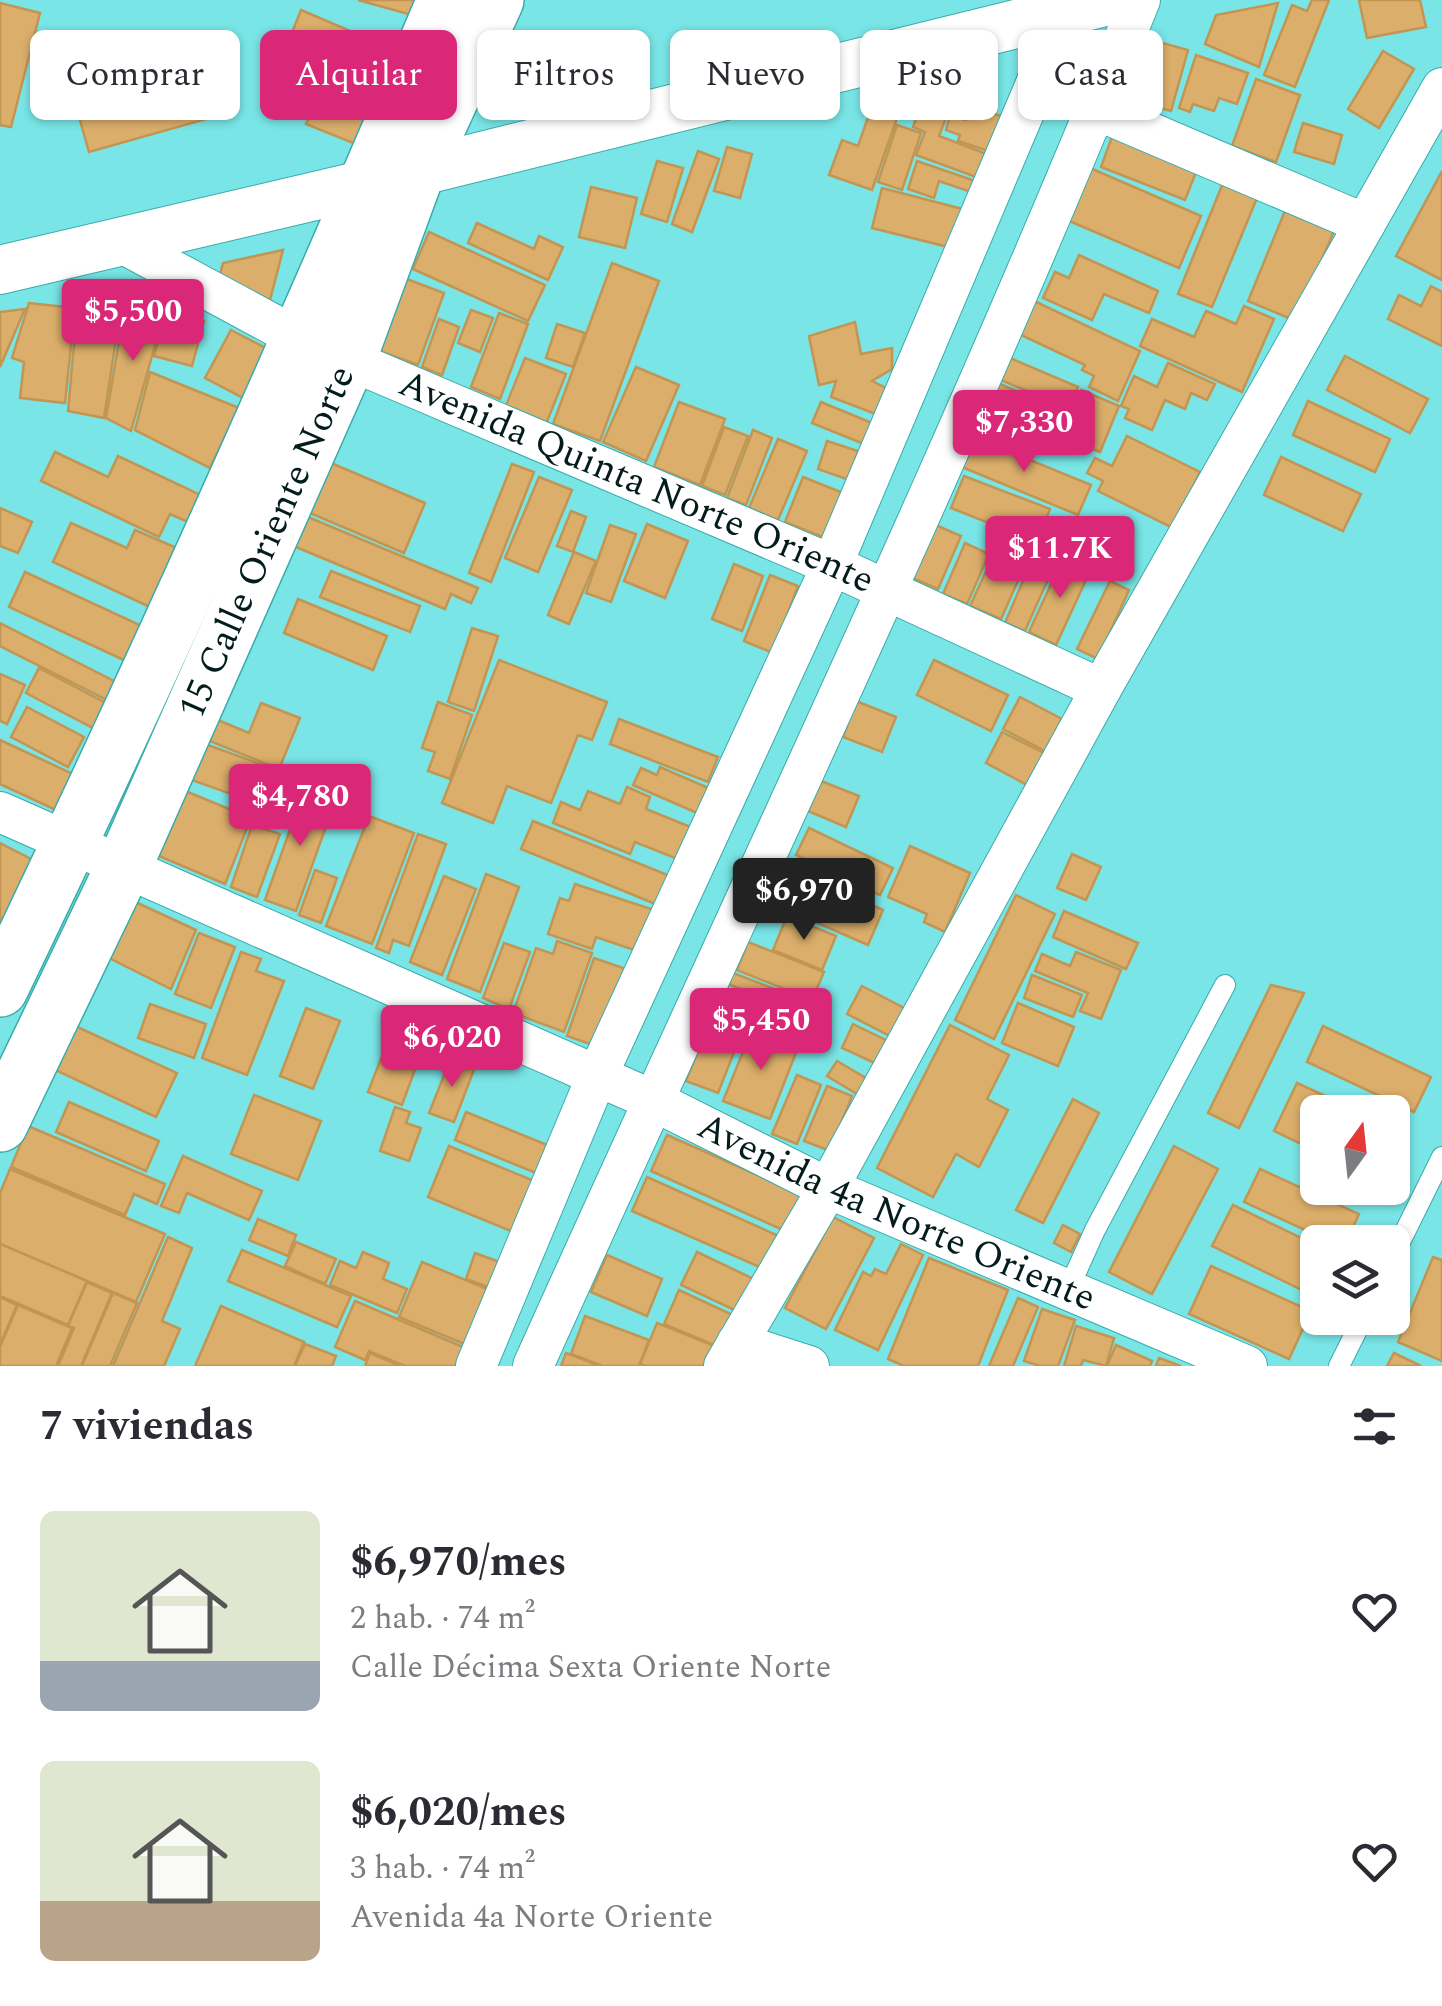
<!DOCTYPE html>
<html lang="es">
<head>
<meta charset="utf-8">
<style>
	:root { --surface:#fff; --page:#f2f2f3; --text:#2b2b33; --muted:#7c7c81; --accent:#db2777 }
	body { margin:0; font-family:Spectral,serif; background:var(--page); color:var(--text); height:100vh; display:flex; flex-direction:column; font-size:38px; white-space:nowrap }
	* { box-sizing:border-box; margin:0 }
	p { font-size:32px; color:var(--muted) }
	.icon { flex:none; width:55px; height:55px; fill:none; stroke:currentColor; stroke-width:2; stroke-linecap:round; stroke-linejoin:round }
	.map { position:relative; height:1366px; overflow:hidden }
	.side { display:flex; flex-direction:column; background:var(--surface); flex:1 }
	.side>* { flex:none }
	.top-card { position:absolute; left:30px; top:30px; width:1382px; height:90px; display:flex; gap:20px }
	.needle { width:65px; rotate:15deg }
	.controls { position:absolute; left:1300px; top:1095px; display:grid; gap:20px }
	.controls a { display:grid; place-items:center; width:110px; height:110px; border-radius:15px; background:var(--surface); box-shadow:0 2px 8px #0004; font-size:50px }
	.price { position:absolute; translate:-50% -85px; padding:0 22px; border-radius:10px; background:var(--accent); color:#fff; font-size:32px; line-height:65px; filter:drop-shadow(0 2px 5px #0008) }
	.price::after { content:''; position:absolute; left:50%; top:60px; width:30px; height:22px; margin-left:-15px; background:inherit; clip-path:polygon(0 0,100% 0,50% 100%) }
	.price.selected { background:#222; color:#fff }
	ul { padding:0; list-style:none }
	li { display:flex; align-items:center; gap:30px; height:250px; padding:0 40px }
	li span { display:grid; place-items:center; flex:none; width:280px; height:200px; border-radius:15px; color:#555 }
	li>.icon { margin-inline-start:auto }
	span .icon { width:120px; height:120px; fill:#fffc; stroke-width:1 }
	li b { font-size:42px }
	h2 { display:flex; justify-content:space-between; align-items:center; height:120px; padding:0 40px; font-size:42px }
	.tag { padding:0 35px; border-radius:15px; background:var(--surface); box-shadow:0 2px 8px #0004; font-size:35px; line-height:90px }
	.tag.selected { background:var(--accent); color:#fff }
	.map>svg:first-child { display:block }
</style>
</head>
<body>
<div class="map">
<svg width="1442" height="1366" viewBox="0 0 1442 1366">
	<rect width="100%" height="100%" fill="#79e5e6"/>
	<g fill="#dbae6b" stroke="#c29553" stroke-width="2.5">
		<polygon points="358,0 423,0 419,17"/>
		<polygon points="1312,0 1329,0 1295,87 1264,75 1292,5 1307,11"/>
		<polygon points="1359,0 1420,0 1426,27 1367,38"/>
		<polygon points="0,3 40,13 11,127 0,125"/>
		<polygon points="1278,3 1259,67 1205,44 1216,15"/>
		<polygon points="301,10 397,51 358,145 306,124 317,100 291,89 311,43 291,35"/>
		<polygon points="209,39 231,112 89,152 68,78"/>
		<polygon points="1148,39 1188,50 1171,111 1131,100"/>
		<polygon points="1383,51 1414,69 1379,128 1348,109"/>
		<polygon points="1196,55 1248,73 1237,104 1219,98 1214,111 1193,104 1190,112 1179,108"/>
		<polygon points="1256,79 1300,95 1276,162 1232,146"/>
		<polygon points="922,101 949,110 939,136 992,156 984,180 916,155 925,132 913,127"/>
		<polygon points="971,106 1010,119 997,154 958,141 960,135 946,130 950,116 966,120"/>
		<polygon points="871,109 897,118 872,190 829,175 842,140 858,146"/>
		<polygon points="1303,123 1342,135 1334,164 1294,152"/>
		<polygon points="897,125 921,133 902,190 878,182"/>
		<polygon points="1113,134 1198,167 1185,200 1101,167"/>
		<polygon points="727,147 752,154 740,198 714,191"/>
		<polygon points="698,151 719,159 692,232 672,224"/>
		<polygon points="657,161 683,168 667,222 641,214"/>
		<polygon points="917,161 981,183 977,194 939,181 934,198 908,189"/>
		<polygon points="1090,168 1201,216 1179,268 1067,220"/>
		<polygon points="1442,171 1442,280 1396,256"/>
		<polygon points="1223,183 1257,198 1212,307 1178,294"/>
		<polygon points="591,187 637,198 625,248 579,237"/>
		<polygon points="882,188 970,211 960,250 872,228"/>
		<polygon points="1285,211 1334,231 1296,321 1248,301"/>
		<polygon points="477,223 534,249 539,236 563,247 548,280 468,243"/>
		<polygon points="429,232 545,285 528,321 413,269"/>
		<polygon points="283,250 270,300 217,286 223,263"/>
		<polygon points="1079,255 1158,291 1149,313 1104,294 1092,320 1043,298 1055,272 1069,278"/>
		<polygon points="612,263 659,281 600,441 553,424"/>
		<polygon points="404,278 444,293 418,365 377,350"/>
		<polygon points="1431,286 1442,292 1442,346 1388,319 1399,295 1421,306"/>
		<polygon points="78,300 121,306 104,418 68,411"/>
		<polygon points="1032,300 1140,351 1118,401 1089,387 1094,376 1082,370 1085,365 1017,333"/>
		<polygon points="29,303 75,308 65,403 20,398 24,362 12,358"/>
		<polygon points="125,306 164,313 131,431 106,418"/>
		<polygon points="1244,306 1274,319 1242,392 1140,346 1152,319 1194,337 1206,311 1236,324"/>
		<polygon points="25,309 0,367 0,312"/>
		<polygon points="167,310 204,321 192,366 154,356"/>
		<polygon points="471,310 493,318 480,352 458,343"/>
		<polygon points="499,313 528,324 500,399 471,387"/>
		<polygon points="439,319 459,327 442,375 422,367"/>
		<polygon points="855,322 861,354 892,348 892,369 872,381 890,390 878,415 831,397 836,381 819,385 809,336"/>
		<polygon points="557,324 585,333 573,367 546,358"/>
		<polygon points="231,330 272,351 247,400 205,378"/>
		<polygon points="1003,355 1078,387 1069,409 994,377"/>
		<polygon points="1345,356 1428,399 1410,433 1327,390"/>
		<polygon points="525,358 566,374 546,424 505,408"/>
		<polygon points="1168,363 1215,384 1207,400 1191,393 1185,409 1165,400 1152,430 1125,418 1129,409 1121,406 1134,376 1157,387"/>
		<polygon points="636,367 679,385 646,461 603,442"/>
		<polygon points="150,372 239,408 210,468 135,430"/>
		<polygon points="993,381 1071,414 1081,390 1119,406 1100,452 984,403"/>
		<polygon points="1308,401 1390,439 1375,472 1293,435"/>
		<polygon points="679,402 725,419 700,485 654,467"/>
		<polygon points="821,402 872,423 864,444 812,423"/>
		<polygon points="981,407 1041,431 1030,455 972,430"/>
		<polygon points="724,427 748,436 725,495 702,486"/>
		<polygon points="753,430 772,438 746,505 727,498"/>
		<polygon points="969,435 1091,485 1078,515 957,465"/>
		<polygon points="1127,436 1200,472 1173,528 1098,491 1103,481 1087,473 1095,458 1112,466"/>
		<polygon points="778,439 807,451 778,520 749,508"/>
		<polygon points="827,441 858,451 849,480 818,469"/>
		<polygon points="55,452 108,477 118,456 207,498 195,525 170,514 159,537 41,481"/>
		<polygon points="1281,457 1361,494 1343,531 1264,495"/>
		<polygon points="331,463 425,503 404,553 310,513"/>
		<polygon points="512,464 534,472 491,582 469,573"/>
		<polygon points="964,476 1050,509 1037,542 951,508"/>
		<polygon points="539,477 572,490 538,572 505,558"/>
		<polygon points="803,477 843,493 825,538 785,522"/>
		<polygon points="0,508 32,522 18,553 0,546"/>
		<polygon points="571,511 586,517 573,552 557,546"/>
		<polygon points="303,515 478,588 471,603 451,594 445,609 291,545"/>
		<polygon points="71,523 127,548 135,530 179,549 152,608 53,562"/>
		<polygon points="647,524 688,541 665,598 624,581"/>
		<polygon points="933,524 961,536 938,589 910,577"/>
		<polygon points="610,525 636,534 611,602 586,593"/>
		<polygon points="965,543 989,554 967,604 943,594"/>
		<polygon points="574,552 596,561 569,624 548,615"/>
		<polygon points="994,554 1024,567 1001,619 970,606"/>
		<polygon points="1064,556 1091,569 1056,645 1029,632"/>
		<polygon points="734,564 763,576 742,631 712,619"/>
		<polygon points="1028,569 1049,577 1025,631 1005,623"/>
		<polygon points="331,571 420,606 410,632 320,597"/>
		<polygon points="25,572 142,626 126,661 9,607"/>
		<polygon points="770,575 798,586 773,653 744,641"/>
		<polygon points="1110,581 1129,590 1098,659 1077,649"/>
		<polygon points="298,599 387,636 373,670 284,633"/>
		<polygon points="0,623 118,683 109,701 0,646"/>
		<polygon points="472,628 498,636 474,711 448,702"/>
		<polygon points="499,660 607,702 592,740 578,735 551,803 507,786 493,823 442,803"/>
		<polygon points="934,660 1008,695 991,731 917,695"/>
		<polygon points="39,668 106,703 93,728 26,693"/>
		<polygon points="0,674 25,685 7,724 0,721"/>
		<polygon points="1020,697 1062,719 1045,751 1003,729"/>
		<polygon points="856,701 896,717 882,752 843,737"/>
		<polygon points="438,702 472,715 450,779 428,771 435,752 422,748"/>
		<polygon points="261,703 300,718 279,769 205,739 213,718 249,733"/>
		<polygon points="27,707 84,737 68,767 11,737"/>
		<polygon points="619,719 718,757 708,782 610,744"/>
		<polygon points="1002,732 1044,753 1027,785 986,763"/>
		<polygon points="0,740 73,774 56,810 0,784"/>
		<polygon points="205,744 299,778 289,806 273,800 270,808 192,780"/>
		<polygon points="660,767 715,791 704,816 633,785 641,768 657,775"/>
		<polygon points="821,781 859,796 846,827 808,811"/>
		<polygon points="305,787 336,798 296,911 265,900"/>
		<polygon points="627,787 650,797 646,809 698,830 685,862 635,842 630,854 553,823 561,802 580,810 588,791 620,804"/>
		<polygon points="178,788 251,818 225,884 152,853"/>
		<polygon points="369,816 414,833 372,944 326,926"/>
		<polygon points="533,821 670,876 658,905 521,849"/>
		<polygon points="252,825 280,834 257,897 231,887"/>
		<polygon points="809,828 893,868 880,895 796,855"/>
		<polygon points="418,834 446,844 409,946 393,940 389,953 376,948"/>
		<polygon points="0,843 37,862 0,928"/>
		<polygon points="910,846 970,873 945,932 924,922 927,914 888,897"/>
		<polygon points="1072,854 1101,867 1086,900 1057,888"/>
		<polygon points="787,867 883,910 868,945 772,903"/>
		<polygon points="315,870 337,878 321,923 299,915"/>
		<polygon points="486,874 519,887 480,992 447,979"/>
		<polygon points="444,876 476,889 442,975 410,962"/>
		<polygon points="575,884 654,910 640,952 596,937 592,949 548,934 560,898 569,901"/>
		<polygon points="1016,895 1055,914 994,1039 955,1020"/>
		<polygon points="131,900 196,930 171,989 109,958"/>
		<polygon points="1064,911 1138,943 1126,969 1053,937"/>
		<polygon points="787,916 836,936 822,970 773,950"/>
		<polygon points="199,933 235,947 211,1008 175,994"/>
		<polygon points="557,941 592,953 564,1032 513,1013 536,948 553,954"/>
		<polygon points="748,942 824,972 812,1000 737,970"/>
		<polygon points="504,943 530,952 509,1009 483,998"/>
		<polygon points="241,952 261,959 256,971 284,981 247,1075 202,1058"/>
		<polygon points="1076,952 1121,970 1101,1019 1080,1011 1088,993 1035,971 1042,954 1070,966"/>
		<polygon points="594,958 629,970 602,1048 567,1036"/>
		<polygon points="733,973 806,1001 797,1025 748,1006 753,994 728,984"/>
		<polygon points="1032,975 1082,995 1073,1017 1024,998"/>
		<polygon points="1271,985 1304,993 1239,1128 1208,1113"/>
		<polygon points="862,986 910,1011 896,1039 847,1014"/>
		<polygon points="1018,1003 1074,1027 1058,1066 1002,1043"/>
		<polygon points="150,1004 206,1024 194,1058 138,1038"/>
		<polygon points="306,1008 340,1021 313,1089 280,1076"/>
		<polygon points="723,1013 746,1022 718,1093 686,1081 708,1026 716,1030"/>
		<polygon points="853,1024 890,1042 879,1065 842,1048"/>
		<polygon points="73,1025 177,1073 156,1117 53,1069"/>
		<polygon points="950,1025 1009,1055 987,1099 1008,1110 979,1167 956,1154 933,1197 877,1168"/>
		<polygon points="1323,1026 1431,1077 1414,1112 1307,1062"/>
		<polygon points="753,1027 799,1045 770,1119 723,1101"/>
		<polygon points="392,1030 425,1042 402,1105 368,1092"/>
		<polygon points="451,1058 475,1067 454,1122 429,1113"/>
		<polygon points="837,1061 871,1081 862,1097 827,1076"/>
		<polygon points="797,1075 821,1085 797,1144 772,1134"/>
		<polygon points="1297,1083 1360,1112 1318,1112 1318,1152 1274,1131"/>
		<polygon points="827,1086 852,1096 830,1151 804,1141"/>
		<polygon points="254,1095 321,1121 298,1180 231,1154"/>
		<polygon points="1073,1099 1099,1113 1043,1223 1016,1210"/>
		<polygon points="69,1102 159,1141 146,1171 56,1132"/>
		<polygon points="395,1107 410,1112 406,1123 421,1128 409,1161 380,1151"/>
		<polygon points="466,1112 557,1149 546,1177 455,1140"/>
		<polygon points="28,1126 165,1184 157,1204 134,1194 125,1215 11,1167"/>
		<polygon points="667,1135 807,1197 790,1233 651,1171"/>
		<polygon points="449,1146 539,1183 518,1234 428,1197"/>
		<polygon points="1174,1146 1218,1169 1152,1294 1109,1272"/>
		<polygon points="183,1156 262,1191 249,1220 187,1193 179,1213 161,1206"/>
		<polygon points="10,1169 165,1234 136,1302 0,1244 0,1193"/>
		<polygon points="1260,1169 1359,1214 1346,1242 1331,1242 1244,1202"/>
		<polygon points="647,1177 783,1238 769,1271 632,1211"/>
		<polygon points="1233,1205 1318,1246 1318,1298 1212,1246"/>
		<polygon points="833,1217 874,1238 826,1329 785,1308"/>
		<polygon points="258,1219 296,1235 288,1256 249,1240"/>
		<polygon points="1063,1225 1080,1234 1071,1252 1054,1243"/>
		<polygon points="168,1237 192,1248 162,1321 180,1329 164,1366 113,1366"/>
		<polygon points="296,1242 336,1259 325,1284 285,1266"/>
		<polygon points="0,1244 87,1281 68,1325 0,1296"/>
		<polygon points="901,1244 923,1255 878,1350 835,1330 863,1272 871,1276 875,1269 886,1274"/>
		<polygon points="242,1250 351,1296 337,1327 228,1281"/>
		<polygon points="363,1252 389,1263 383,1279 407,1289 397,1313 330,1285 340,1261 356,1268"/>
		<polygon points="697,1252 756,1280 741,1313 681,1285"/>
		<polygon points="475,1253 508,1265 499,1291 466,1279"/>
		<polygon points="607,1255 662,1279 647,1316 591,1292"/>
		<polygon points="1433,1257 1442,1260 1442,1361 1398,1342"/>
		<polygon points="929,1258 1008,1290 978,1366 904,1366 888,1359"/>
		<polygon points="422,1262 497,1293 474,1348 399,1317"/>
		<polygon points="1211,1266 1311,1311 1289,1359 1189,1314"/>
		<polygon points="87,1282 112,1293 81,1366 58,1366 74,1328 68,1326"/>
		<polygon points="679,1290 735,1316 721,1348 664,1324"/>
		<polygon points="113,1293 137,1303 110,1366 82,1366"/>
		<polygon points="0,1297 17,1305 0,1345"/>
		<polygon points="1018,1298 1038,1307 1013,1366 989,1366"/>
		<polygon points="355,1301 470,1350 463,1366 405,1366 369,1351 365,1360 335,1347"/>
		<polygon points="18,1305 72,1328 56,1366 0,1366 0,1347"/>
		<polygon points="221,1306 304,1342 294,1366 195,1366"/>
		<polygon points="1042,1309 1075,1320 1058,1366 1040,1366 1024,1361"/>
		<polygon points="585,1316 649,1340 639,1366 603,1366 571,1354"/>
		<polygon points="657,1323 722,1349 715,1366 646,1366 640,1364"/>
		<polygon points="1076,1326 1114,1338 1106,1366 1083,1360 1081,1366 1064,1366"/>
		<polygon points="305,1344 336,1356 332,1366 295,1366"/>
		<polygon points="1116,1345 1152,1361 1150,1366 1107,1366"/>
		<polygon points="370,1353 400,1366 365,1366"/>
		<polygon points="566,1353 600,1366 561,1366"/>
		<polygon points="1394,1353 1421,1366 1387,1366"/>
		<polygon points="1159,1358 1181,1366 1156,1366"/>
	</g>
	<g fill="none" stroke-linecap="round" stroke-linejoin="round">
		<g stroke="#38abac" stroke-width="22">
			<g id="service">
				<polyline points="1392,1258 1442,1157"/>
				<polyline points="1068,1290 1095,1230 1225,985"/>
				<polyline points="1339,1366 1363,1318"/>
			</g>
		</g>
		<g stroke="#38abac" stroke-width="42">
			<g id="minor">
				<polyline points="1036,84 1365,224"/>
				<path id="s1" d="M 120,242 L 300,339 L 832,565 L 1101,689"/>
				<path id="s2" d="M 0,812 L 652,1100 L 828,1188 L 1247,1366"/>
				<polyline points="737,1343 809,1366"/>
				<polyline points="476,1366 597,1076 832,565 1036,84 1061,13"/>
				<path d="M 533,1366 C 737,912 954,462 1140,0"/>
				<polyline points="724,1366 828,1188 1101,689 1442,88"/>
			</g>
		</g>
		<g stroke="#38abac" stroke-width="50">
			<polyline id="tertiary" points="0,270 417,172 1113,0"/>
		</g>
		<g stroke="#38abac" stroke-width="58">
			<g id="secondary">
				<path d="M 0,989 C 157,663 304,333 445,0"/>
				<path id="s3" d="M 0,1124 L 124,866 L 348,360 L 417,172 L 496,0"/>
			</g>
		</g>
		<use href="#service" stroke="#fff" stroke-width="20"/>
		<use href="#minor" stroke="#fff" stroke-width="40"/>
		<use href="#tertiary" stroke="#fff" stroke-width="48"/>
		<use href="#secondary" stroke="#fff" stroke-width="55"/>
	</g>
	<g text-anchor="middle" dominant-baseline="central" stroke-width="8" stroke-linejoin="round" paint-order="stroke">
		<g font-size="38" fill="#041c1c" stroke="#86f3f3">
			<text stroke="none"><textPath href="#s1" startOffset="570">Avenida Quinta Norte Oriente</textPath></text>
			<text stroke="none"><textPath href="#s3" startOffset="640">15 Calle Oriente Norte</textPath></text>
			<text stroke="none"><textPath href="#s2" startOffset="982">Avenida 4a Norte Oriente</textPath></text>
		</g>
	</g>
</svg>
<div class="controls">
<a><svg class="needle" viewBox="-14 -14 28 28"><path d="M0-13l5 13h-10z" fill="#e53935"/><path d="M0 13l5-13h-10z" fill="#7c7c81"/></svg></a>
<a><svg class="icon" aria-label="layers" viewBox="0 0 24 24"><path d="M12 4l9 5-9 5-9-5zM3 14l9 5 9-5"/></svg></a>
</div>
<b class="price" style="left:133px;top:364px">$5,500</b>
<b class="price" style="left:1024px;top:475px">$7,330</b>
<b class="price" style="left:1060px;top:601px">$11.7K</b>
<b class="price" style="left:300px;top:849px">$4,780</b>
<b class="price selected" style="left:804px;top:943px">$6,970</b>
<b class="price" style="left:761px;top:1073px">$5,450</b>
<b class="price" style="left:452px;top:1090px">$6,020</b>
<div class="top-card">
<a class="tag">Comprar</a>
<a class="tag selected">Alquilar</a>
<a class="tag">Filtros</a>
<a class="tag">Nuevo</a>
<a class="tag">Piso</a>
<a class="tag">Casa</a>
</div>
</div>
<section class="side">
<h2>7 viviendas<svg class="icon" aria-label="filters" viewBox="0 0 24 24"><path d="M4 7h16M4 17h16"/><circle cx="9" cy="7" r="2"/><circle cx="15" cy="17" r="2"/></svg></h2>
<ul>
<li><span style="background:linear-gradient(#dfe7d0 75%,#9aa5b1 0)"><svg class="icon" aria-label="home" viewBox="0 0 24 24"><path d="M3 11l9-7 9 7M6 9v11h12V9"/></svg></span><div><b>$6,970/mes</b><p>2 hab. · 74 m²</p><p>Calle Décima Sexta Oriente Norte</p></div><svg class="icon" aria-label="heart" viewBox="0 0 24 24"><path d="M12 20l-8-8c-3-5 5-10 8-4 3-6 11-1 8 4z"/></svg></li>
<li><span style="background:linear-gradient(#dfe7d0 70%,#b9a48a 0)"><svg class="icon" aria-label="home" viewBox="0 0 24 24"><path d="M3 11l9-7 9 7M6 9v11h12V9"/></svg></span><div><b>$6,020/mes</b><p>3 hab. · 74 m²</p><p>Avenida 4a Norte Oriente</p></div><svg class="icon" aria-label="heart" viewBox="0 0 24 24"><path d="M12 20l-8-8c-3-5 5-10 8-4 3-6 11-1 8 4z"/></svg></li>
</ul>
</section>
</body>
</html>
